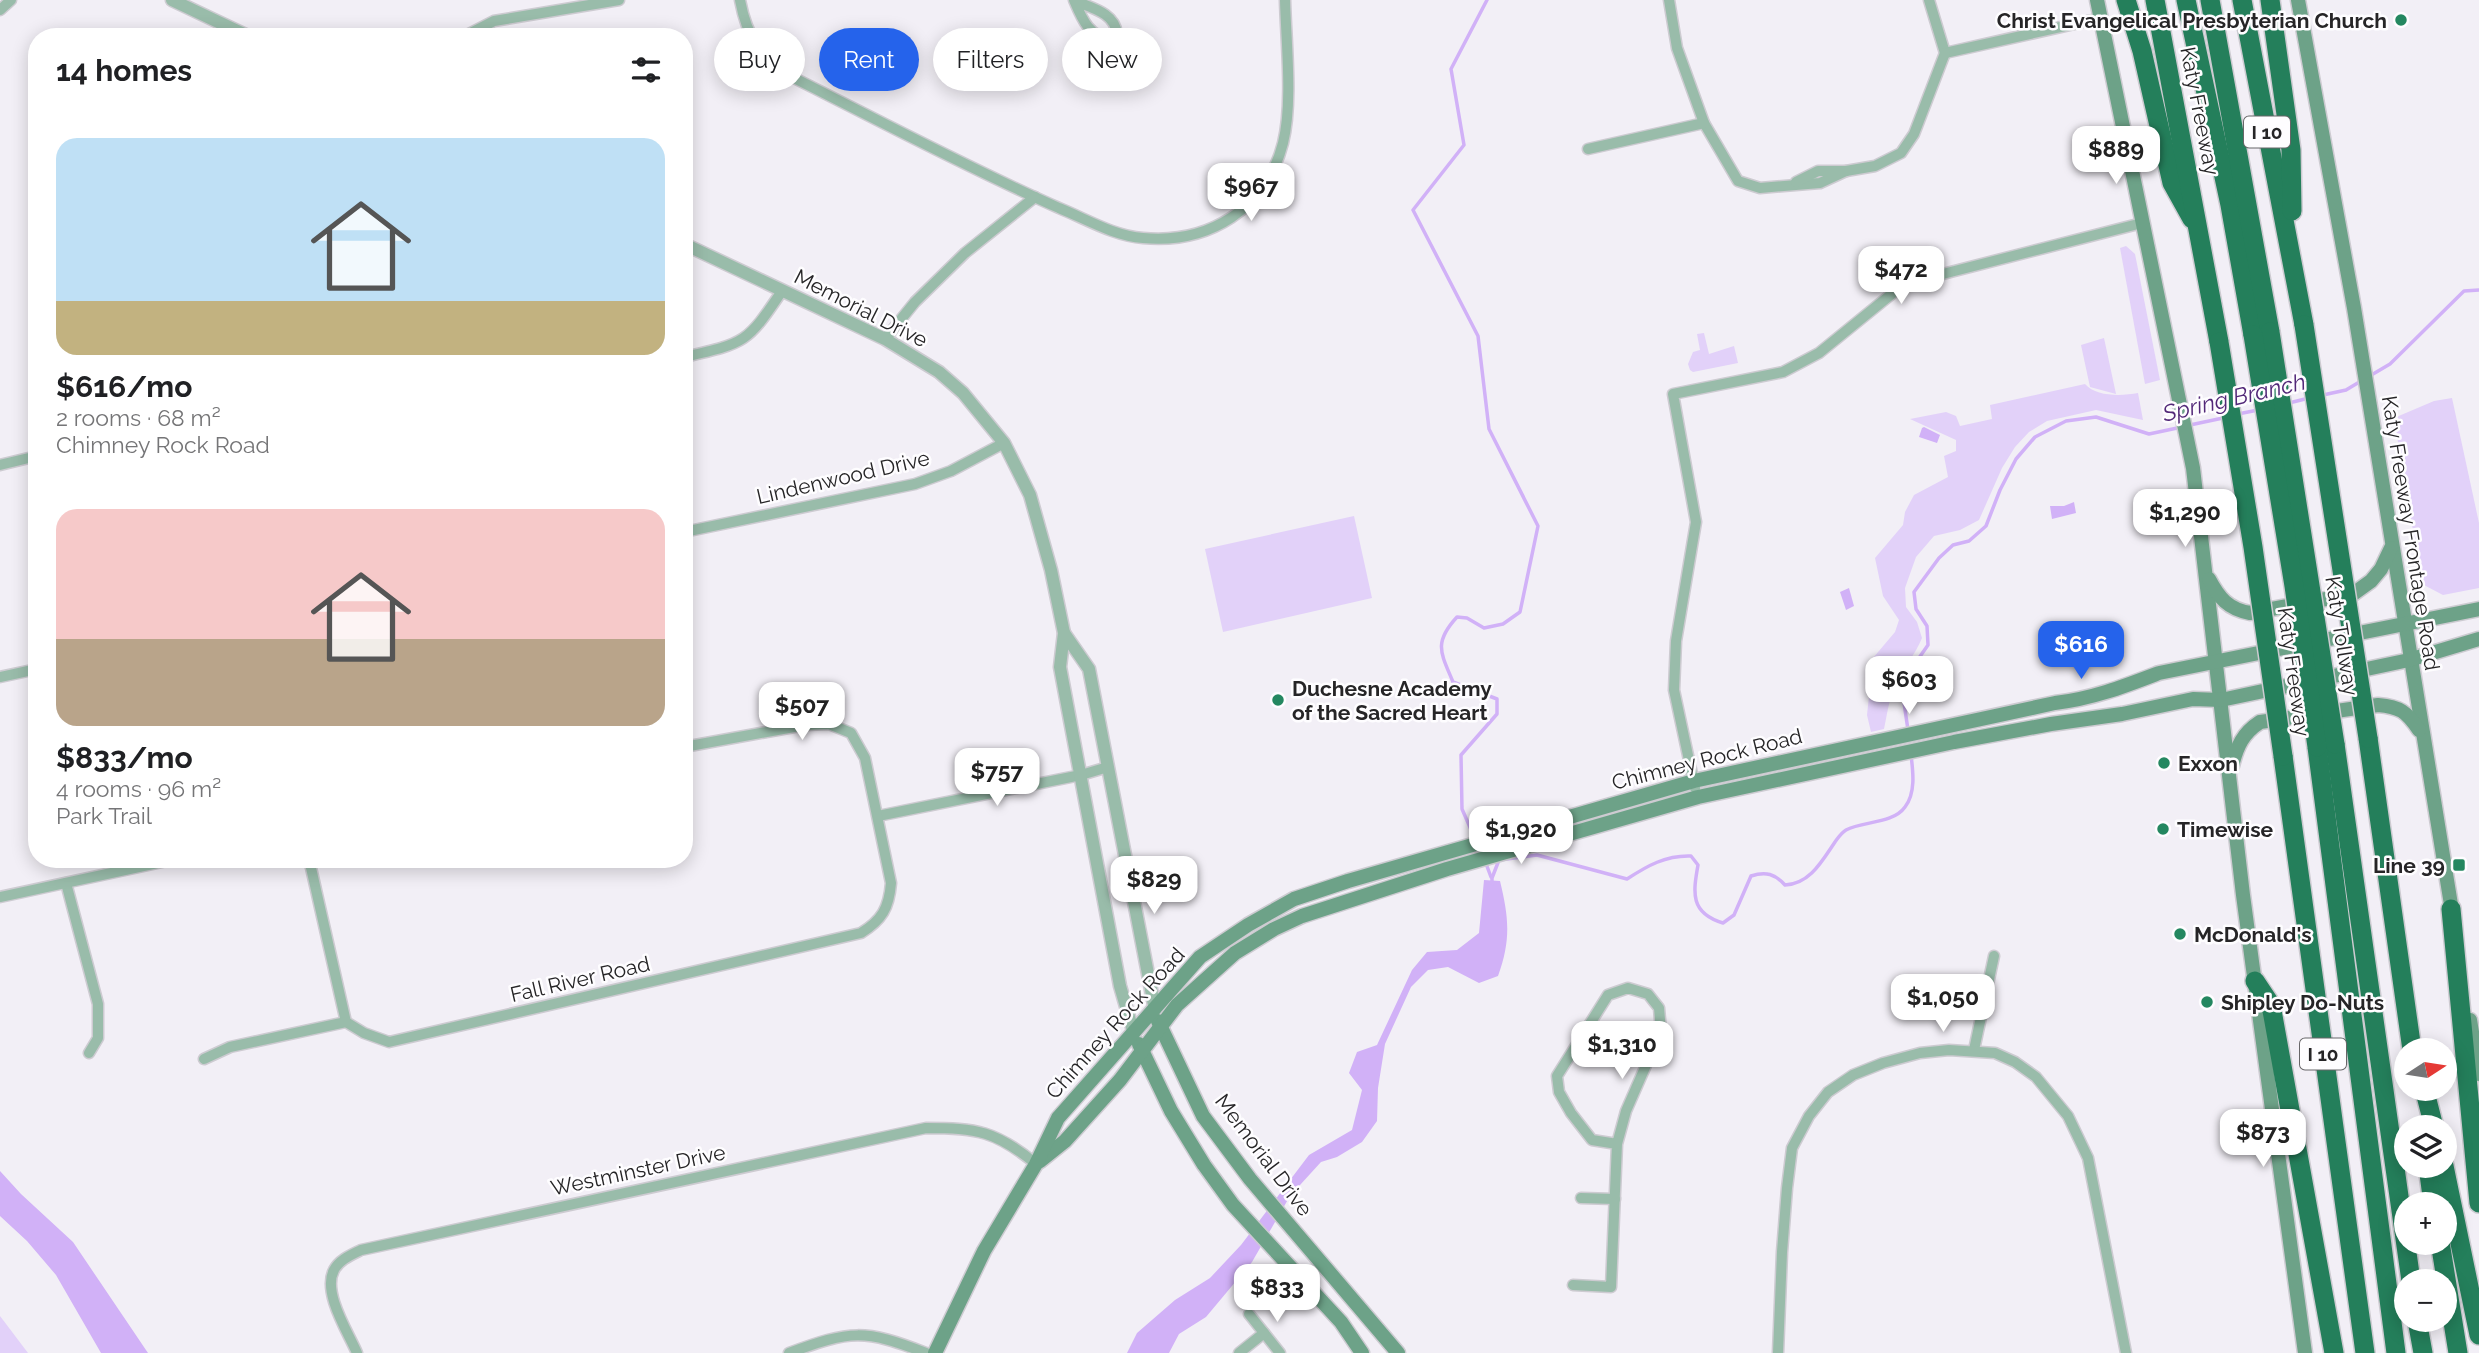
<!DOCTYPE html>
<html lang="en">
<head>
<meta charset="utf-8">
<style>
	:root { --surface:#fff; --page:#f2f2f2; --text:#202124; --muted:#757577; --accent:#2563eb }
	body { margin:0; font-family:Raleway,sans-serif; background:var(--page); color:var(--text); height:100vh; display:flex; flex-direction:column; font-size:26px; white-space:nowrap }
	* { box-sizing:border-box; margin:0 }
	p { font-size:23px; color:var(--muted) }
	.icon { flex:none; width:38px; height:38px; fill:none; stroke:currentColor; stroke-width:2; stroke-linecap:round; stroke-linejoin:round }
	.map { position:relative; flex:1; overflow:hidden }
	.details { position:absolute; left:28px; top:28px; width:665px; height:840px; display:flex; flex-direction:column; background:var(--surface); border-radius:28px; box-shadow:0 4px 18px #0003 }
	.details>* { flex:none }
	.top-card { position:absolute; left:714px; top:28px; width:665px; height:63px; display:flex; gap:14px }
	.needle { width:46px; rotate:78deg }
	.tools { position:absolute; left:2394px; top:1038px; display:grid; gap:14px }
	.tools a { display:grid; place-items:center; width:63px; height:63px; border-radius:50%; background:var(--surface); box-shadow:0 4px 18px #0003; font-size:35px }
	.price { position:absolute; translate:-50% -60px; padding:0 16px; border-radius:14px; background:#fff; color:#222; font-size:23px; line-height:46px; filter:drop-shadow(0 2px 4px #0008) }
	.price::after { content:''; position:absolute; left:50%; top:42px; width:21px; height:16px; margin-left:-10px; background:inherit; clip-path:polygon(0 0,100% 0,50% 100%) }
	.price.active { background:var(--accent); color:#fff }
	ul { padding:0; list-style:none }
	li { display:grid; align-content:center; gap:14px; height:371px; padding:0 28px }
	li span { display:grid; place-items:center; height:217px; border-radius:21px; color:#555 }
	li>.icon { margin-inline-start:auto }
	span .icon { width:126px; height:126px; fill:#fffc; stroke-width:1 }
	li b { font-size:30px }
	h2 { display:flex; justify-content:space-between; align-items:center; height:84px; padding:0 28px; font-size:30px }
	.chip { padding:0 24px; border-radius:32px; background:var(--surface); box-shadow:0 4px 18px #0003; font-size:24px; line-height:63px }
	.chip.active { background:var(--accent); color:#fff }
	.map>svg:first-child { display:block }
</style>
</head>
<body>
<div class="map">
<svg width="2479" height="1353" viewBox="0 0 2479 1353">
	<rect width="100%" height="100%" fill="#f2eff6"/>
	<g fill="#e2d1f9">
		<polygon points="2126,246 2135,254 2160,380 2145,384 2120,248"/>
		<polygon points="1704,333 1709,354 1734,346 1738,363 1693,372 1690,370 1688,364 1693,352 1700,350 1697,334"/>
		<polygon points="2104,338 2116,394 2090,387 2081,345"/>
		<path d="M 2085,384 C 2096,397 2122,396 2138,393 L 2143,420 L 2096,410 L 2047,421 L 2029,432 L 2015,447 L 2002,468 L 1979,520 L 1960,530 L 1934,536 L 1916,557 L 1905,588 L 1906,607 L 1917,622 L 1922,638 C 1915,655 1903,668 1895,686 C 1889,699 1887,715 1884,729 L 1871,732 L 1867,715 L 1873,658 L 1895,632 L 1899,620 L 1883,596 L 1875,558 L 1903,525 L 1905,512 L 1914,495 L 1948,477 L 1944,456 L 1956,451 L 1956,440 L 1910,419 L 1946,412 L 1956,416 L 1960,426 L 1992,419 L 1990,405 Z"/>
		<polygon points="2452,398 2479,523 2479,588 2443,595 2422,584 2394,418 2434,401"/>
		<polygon points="1354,516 1372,598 1223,632 1205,549"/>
		<polygon points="0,1316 28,1353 0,1353"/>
	</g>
	<g fill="#d1b1f7">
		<polygon points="1924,427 1940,435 1937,443 1919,437 1922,428"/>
		<polygon points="2074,502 2076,513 2052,519 2050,506 2064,506"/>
		<polygon points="1849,588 1854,606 1846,610 1840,592"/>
		<path d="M 1484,880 L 1500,881 C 1509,918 1511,940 1498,976 L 1479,983 L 1448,967 L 1428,970 L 1411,987 L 1385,1044 L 1378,1088 L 1377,1121 L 1362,1142 L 1337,1157 L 1321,1162 L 1290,1196 L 1252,1262 L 1206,1317 L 1179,1334 L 1169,1353 L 1127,1353 L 1137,1333 L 1175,1300 L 1210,1278 L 1241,1245 L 1309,1155 L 1352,1130 L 1362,1090 L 1349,1073 L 1357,1052 L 1377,1045 L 1412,970 L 1427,952 L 1457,950 L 1479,933 Z"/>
		<polygon points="0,1171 21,1194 73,1242 148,1353 101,1353 56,1275 27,1241 0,1216"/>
	</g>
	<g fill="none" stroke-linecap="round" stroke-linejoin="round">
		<g stroke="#d1b1f7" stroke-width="3.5">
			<polyline points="2368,377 2390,364 2464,291 2479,290"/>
			<polyline points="2323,395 2346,390 2361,381"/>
			<polyline points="2289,403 2309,398"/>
			<polyline points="2238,414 2258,410"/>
			<polyline points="2190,425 2223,418"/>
			<polyline points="1908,730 1903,696 1905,678 1928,645 1927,626 1916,609 1914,592 1939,558 1953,545 1969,541 1986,526 2000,490 2016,459 2035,437 2066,421 2096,417 2149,434 2182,427"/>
			<path d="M 1476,841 L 1462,809 L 1461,755 L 1497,714 L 1497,699 L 1453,682 C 1441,653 1433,643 1457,617 L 1467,618 L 1484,628 L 1503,624 L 1520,612 L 1538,526 L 1489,429 L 1478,336 L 1413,210 L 1464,145 L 1451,69 L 1487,0"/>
			<polyline points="1485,861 1491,877"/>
			<path d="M 1492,884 L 1492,878 L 1499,860 L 1537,855 L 1627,879 C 1647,866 1666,855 1691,856 L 1698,865 C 1693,893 1690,913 1723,923 L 1734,915 L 1751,876 C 1766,871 1775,874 1785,885 C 1810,884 1822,861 1835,842 C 1838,838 1841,833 1846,830 C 1863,821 1893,824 1905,807 C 1916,793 1913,771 1911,755"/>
		</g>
		<g stroke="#cdcbd1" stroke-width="13">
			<g id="minor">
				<path d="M 740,0 C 747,38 760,55 792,77 C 880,121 968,168 1059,208 C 1086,219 1114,236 1143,238 C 1209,244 1266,209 1283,143 C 1293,103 1286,42 1285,0"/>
				<path d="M 1074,0 C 1082,19 1089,37 1112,40 L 1117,34 C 1115,13 1092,8 1075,1"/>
				<polyline points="1669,0 1677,48 1704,123 1738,181 1760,188 1820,183 1846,171"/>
				<polyline points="1929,0 1945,53"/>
				<polyline points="0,10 11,0"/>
				<polyline points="463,37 494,21 619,0"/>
				<polyline points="1945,53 2101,18"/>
				<polyline points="1588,149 1704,123"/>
				<polyline points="1796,182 1818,171 1846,171 1875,166 1901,153 1914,134 1945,53"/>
				<polyline points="885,339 915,302 965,253 1035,197"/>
				<path d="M 684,357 C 746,343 747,343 782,291"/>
				<polyline points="0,465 37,456"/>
				<polyline points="684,532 915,484 951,471 1004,443"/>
				<polyline points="0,677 37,669"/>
				<polyline points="1695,788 1674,690 1676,641 1696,522 1673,394 1783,372 1819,353 1899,288 1935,276 2142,223"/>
				<polyline points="878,816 1081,775 1108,767"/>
				<path d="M 309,859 L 346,1022 L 364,1033 L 389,1042 L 861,933 C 882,920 889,908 891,883 L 865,758 L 851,733 L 829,724 L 805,725 L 684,747"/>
				<polyline points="66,883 98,1004 98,1038 89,1053"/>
				<polyline points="0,897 176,859"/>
				<polyline points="1974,1050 1994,956"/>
				<polyline points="204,1059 230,1047 346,1022"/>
				<polyline points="1581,1198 1615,1199"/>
				<polyline points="1573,1285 1611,1287 1617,1144 1626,1111 1661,1031 1659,1008 1648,994 1628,988 1608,995 1557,1076 1559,1092 1571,1113 1592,1140 1617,1144"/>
				<polyline points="1249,1314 1280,1353"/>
				<path d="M 357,1353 C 348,1332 322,1292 334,1270 C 339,1260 351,1255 361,1250 L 926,1128 C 977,1128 996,1131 1036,1164"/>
				<path d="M 789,1353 C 851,1330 864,1329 926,1353"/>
				<polyline points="1239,1353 1264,1333"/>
				<polyline points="1778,1353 1782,1252 1787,1188 1792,1148 1809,1116 1828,1092 1853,1075 1883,1063 1920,1053 1949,1050 1995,1053 2015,1062 2036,1077 2068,1116 2088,1158 2126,1353"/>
			</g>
		</g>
		<g stroke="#cdcbd1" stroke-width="15">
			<g id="tertiary">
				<polyline points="172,0 250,37"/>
				<polyline points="684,244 885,339 939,372 963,393 1004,443 1030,495 1051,570 1064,633 1060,667 1120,986 1134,1034"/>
				<polyline points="1064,633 1089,669 1155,1010"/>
			</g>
		</g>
		<g stroke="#cdcbd1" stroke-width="17">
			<g id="secondary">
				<polyline points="2097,0 2193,468 2243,895 2305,1353"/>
				<polyline points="2298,0 2354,308 2453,917"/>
				<path d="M 2209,579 C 2219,598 2228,609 2250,613 L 2353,594 L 2371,581 L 2381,569 L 2391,548"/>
				<path d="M 2232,766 C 2237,746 2243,733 2260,722 L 2378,705 C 2400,707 2406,711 2419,730"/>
				<polyline points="2470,1020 2479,1074"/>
				<polyline points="1158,1021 1203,1116 1250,1179 1398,1353"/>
				<polyline points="1139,1044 1171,1111 1204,1165 1233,1205 1341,1322 1362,1353"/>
				<polyline points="1040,1161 1065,1141 1120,1080 1177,1005 1235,953 1274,929 1302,916 1447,869 1698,797 1954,742 2051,724 2122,714 2193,699 2221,700 2409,660 2479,639"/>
				<path d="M 935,1353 L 984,1251 L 1036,1164 L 1058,1118 L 1200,957 L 1248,925 L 1294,899 L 1348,881 L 1694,781 L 2055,703 C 2092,699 2125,686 2159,673 L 2479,609"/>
			</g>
		</g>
		<g stroke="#cdcbd1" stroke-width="22">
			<g id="motorway">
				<polyline points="2126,0 2142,51 2172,183 2192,219"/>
				<polyline points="2155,0 2219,342"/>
				<polyline points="2186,0 2230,205 2253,335"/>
				<polyline points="2210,0 2270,332"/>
				<polyline points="2242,0 2304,325"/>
				<polyline points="2270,0 2291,150 2292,211"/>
				<polyline points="2368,738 2412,1050"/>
				<polyline points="2335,744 2411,1281"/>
				<polyline points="2317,747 2396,1353"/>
				<polyline points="2283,756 2365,1353"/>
				<polyline points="2451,909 2479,1203"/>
				<polyline points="2255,981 2271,1005 2334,1353"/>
				<polyline points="2424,1088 2434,1127"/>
				<polyline points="2428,1166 2433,1204"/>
				<polyline points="2444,1166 2479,1335"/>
				<polyline points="2440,1242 2458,1353"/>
				<polyline points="2417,1320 2423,1353"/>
			</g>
		</g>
		<use href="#minor" stroke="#99bcaa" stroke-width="10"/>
		<use href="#tertiary" stroke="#99bcaa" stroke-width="12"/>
		<use href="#secondary" stroke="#6da288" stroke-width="14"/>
		<use href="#motorway" stroke="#247f5b" stroke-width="19"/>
		<g stroke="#cdcbd1" stroke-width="22" stroke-linecap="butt">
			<g id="motorway-bridge">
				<polyline points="2304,325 2368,738"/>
				<polyline points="2270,332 2335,744"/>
				<polyline points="2253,335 2294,586 2317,747"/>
				<polyline points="2219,342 2253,547 2283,756"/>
			</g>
		</g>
		<use href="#motorway-bridge" stroke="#247f5b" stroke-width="19"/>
	</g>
	<g fill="#248760" stroke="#fefdff" stroke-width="2.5">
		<circle cx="2401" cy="20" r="7"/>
		<circle cx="1278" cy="700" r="7"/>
		<circle cx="2164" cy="763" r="7"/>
		<circle cx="2163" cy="829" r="7"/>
		<rect x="2452" y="858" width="14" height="14" rx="3.5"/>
		<circle cx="2180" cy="934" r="7"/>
		<circle cx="2207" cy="1002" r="7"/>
	</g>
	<g text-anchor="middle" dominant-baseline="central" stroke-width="5" stroke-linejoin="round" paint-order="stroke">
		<g fill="#fefdff" stroke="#676668" stroke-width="2">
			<rect x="2244" y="116.5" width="46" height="31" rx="5"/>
			<rect x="2300" y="1038.5" width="46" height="31" rx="5"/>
		</g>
		<g font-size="19" font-weight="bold" fill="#262527">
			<text x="2267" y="132">I 10</text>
			<text x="2323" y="1054">I 10</text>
		</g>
		<g font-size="21" font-weight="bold" fill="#262527" stroke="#fefdff" text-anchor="start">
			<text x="2387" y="20" text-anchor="end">Christ Evangelical Presbyterian Church</text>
			<text x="1292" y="688">Duchesne Academy<tspan x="1292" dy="24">of the Sacred Heart</tspan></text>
			<text x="2178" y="763">Exxon</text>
			<text x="2177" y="829">Timewise</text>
			<text x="2445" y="865" text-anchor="end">Line 39</text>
			<text x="2194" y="934">McDonald's</text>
			<text x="2221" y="1002">Shipley Do-Nuts</text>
		</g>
		<g font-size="21" fill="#262527" stroke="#fefdff">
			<text transform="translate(2200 111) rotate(79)">Katy Freeway</text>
			<text transform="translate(861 308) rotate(27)">Memorial Drive</text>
			<text transform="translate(843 477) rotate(-13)">Lindenwood Drive</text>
			<text transform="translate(2411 533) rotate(81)">Katy Freeway Frontage Road</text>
			<text transform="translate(2342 636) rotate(81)">Katy Tollway</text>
			<text transform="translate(2294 672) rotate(82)">Katy Freeway</text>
			<text transform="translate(1707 759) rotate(-14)">Chimney Rock Road</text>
			<text transform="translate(580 979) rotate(-13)">Fall River Road</text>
			<text transform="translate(1115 1023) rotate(-48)">Chimney Rock Road</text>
			<text transform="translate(1264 1155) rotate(53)">Memorial Drive</text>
			<text transform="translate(638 1170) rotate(-12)">Westminster Drive</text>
		</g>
		<g font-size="23" font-style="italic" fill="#522878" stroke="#fefdff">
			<text transform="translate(2234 397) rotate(-13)">Spring Branch</text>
		</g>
	</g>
</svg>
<div class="tools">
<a><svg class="needle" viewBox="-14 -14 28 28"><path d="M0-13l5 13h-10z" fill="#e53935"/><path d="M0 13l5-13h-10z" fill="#757577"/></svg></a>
<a><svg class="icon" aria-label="layers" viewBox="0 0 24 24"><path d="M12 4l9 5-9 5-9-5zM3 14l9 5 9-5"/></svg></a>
<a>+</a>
<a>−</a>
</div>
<b class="price" style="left:2116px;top:186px">$889</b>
<b class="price" style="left:1251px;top:223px">$967</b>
<b class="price" style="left:1901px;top:306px">$472</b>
<b class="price" style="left:2185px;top:549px">$1,290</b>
<b class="price active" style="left:2081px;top:681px">$616</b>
<b class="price" style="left:1909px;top:716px">$603</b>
<b class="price" style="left:802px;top:742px">$507</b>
<b class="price" style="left:997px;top:808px">$757</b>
<b class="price" style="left:1521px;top:866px">$1,920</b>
<b class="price" style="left:1154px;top:916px">$829</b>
<b class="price" style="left:1943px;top:1034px">$1,050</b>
<b class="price" style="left:1622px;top:1081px">$1,310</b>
<b class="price" style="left:2263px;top:1169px">$873</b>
<b class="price" style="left:1277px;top:1324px">$833</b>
<div class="top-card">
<a class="chip">Buy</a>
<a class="chip active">Rent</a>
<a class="chip">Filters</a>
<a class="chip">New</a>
</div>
<section class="details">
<h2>14 homes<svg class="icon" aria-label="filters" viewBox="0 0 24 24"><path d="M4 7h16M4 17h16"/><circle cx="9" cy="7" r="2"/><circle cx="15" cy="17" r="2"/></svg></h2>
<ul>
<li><span style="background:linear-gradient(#bfe0f5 75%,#c2b280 0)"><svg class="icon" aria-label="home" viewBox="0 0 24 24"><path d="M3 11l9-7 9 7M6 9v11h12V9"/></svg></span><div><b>$616/mo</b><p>2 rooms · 68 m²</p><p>Chimney Rock Road</p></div></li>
<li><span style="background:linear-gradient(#f6c9c9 60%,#b9a48a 0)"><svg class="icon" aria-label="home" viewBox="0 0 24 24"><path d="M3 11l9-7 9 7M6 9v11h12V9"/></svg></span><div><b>$833/mo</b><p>4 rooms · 96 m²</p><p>Park Trail</p></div></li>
</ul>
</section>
</div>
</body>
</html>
